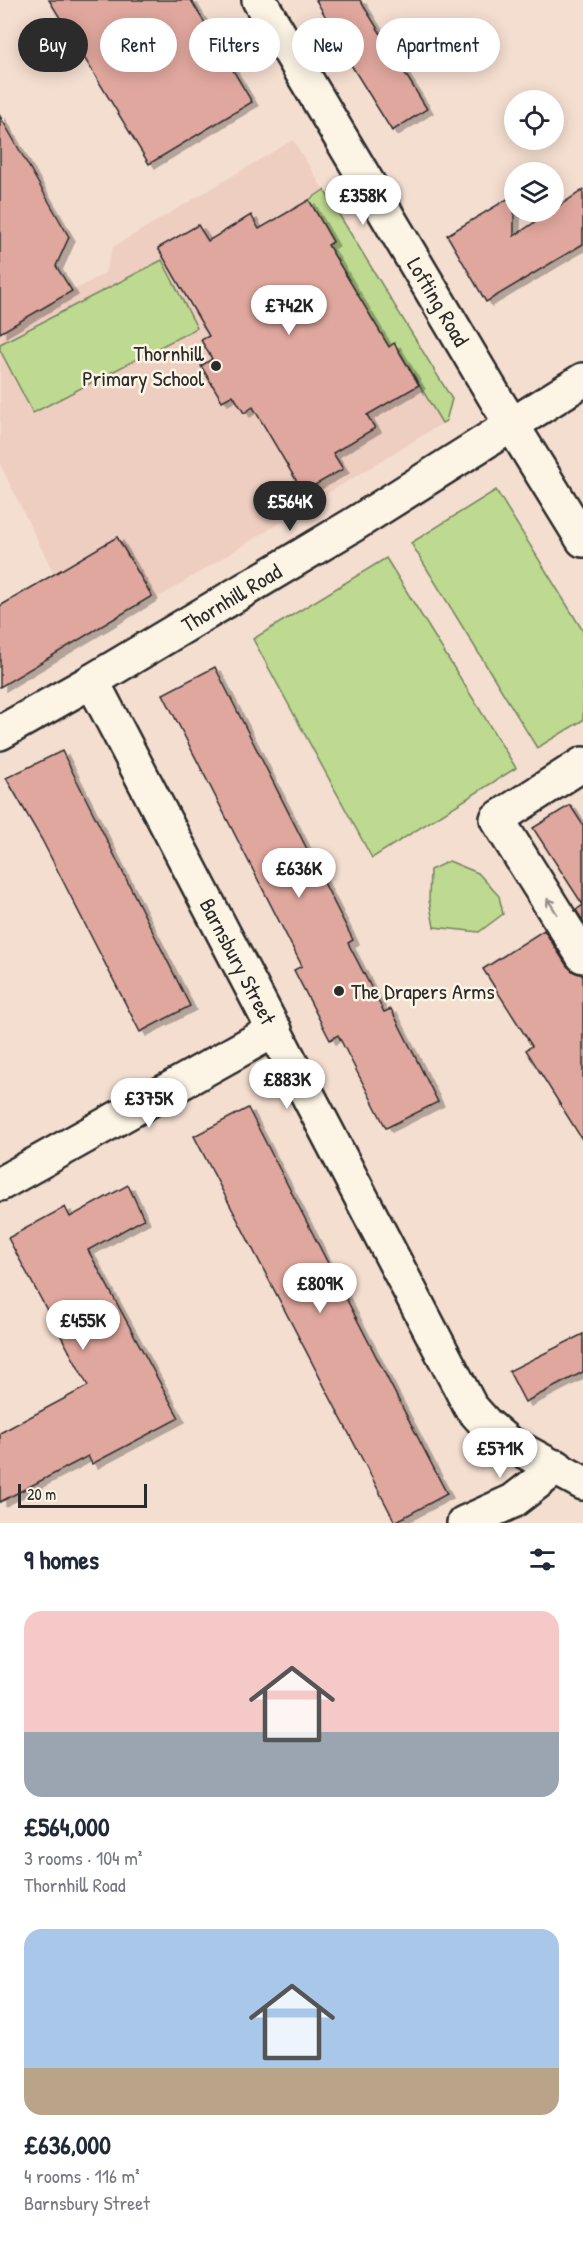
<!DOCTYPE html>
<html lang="en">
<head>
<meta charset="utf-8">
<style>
	:root { --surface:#fff; --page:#f6f6f7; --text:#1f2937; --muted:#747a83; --accent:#2b2b2b }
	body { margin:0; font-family:"Patrick Hand",sans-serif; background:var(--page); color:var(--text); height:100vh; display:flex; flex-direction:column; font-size:22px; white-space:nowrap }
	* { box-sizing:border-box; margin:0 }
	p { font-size:20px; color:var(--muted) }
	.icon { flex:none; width:33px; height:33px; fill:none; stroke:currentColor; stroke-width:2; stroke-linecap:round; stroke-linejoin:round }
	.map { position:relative; height:1523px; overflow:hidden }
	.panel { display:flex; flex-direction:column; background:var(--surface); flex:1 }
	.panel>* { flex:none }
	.top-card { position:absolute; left:18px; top:18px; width:548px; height:54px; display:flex; gap:12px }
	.fabs { position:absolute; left:504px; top:90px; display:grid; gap:12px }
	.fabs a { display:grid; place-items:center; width:60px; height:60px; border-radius:50%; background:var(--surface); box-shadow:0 3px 15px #0003; font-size:30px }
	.scale { position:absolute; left:18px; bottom:15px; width:129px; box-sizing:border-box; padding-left:6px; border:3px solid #2b2b2b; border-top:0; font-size:16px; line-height:21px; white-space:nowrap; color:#2b2b2b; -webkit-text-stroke:4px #fcf5e5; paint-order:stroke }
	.price { position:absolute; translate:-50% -51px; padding:0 14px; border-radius:21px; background:#fff; color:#222; font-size:20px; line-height:39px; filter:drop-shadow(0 2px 3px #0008) }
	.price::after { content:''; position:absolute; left:50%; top:36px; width:18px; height:14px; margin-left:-9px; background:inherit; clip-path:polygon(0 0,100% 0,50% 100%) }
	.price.active { background:var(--accent); color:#fff }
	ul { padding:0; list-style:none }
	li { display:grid; align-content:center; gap:12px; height:318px; padding:0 24px }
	li span { display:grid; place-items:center; height:186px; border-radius:18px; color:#555 }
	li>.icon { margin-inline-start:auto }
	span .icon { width:108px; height:108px; fill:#fffc; stroke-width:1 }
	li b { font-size:26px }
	h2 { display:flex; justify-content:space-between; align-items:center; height:72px; padding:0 24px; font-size:26px }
	.pill { padding:0 21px; border-radius:27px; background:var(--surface); box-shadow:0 3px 15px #0003; font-size:21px; line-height:54px }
	.pill.active { background:var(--accent); color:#fff }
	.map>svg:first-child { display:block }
</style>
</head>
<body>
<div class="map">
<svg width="583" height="1523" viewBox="0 0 583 1523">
	<defs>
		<filter id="shadow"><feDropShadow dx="6" dy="4" stdDeviation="0" flood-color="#0004"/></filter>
	</defs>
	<rect width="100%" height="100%" fill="#f4ded0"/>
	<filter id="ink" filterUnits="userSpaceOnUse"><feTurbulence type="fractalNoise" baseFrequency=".0167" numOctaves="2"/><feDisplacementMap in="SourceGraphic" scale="12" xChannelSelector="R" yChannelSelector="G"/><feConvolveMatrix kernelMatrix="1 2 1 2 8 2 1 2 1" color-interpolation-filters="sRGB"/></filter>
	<g filter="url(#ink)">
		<polygon fill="#eecec1" points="293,140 452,399 446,421 154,600 152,596 54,574 0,464 0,332 105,273 113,247"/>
		<g fill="#bed990" stroke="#74825e" stroke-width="1.5">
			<polygon points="324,190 452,399 446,421 442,423 395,344 389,347 328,245 333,241 309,200"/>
			<polygon points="162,260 197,328 33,413 0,350 0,344"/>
			<polygon points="496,490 583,631 583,720 537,748 411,543"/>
			<polygon points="386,558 516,768 372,858 253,639"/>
			<polygon points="449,861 478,873 499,896 503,914 479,932 434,927 429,900 430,870"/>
		</g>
		<g fill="#e0a79e" stroke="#2b2b2b" stroke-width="1.5" filter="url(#shadow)">
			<polygon points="49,0 191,0 252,102 149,164"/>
			<polygon points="316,0 360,0 427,109 392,131 335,39 337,37"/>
			<polygon points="0,116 69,237 56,266 72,291 0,333"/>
			<polygon points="583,190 583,244 486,302 447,235 514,195 514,236"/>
			<polygon points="309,200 333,242 328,245 389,347 394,343 419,385 367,415 375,428 333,453 343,469 303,492 253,407 244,413 233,395 222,401 201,366 212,359 201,340 209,336 158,248 198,225 208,241 251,215 259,229"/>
			<polygon points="117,537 152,596 0,687 0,606"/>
			<polygon points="215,667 353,940 348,943 384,1012 391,1009 438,1102 386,1128 338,1035 330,1040 294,970 302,966 163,694"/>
			<polygon points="62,751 190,1006 140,1032 42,840 6,778"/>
			<polygon points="570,805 583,825 583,921 576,910 583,905 533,828"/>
			<polygon points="544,930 567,966 574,972 583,975 583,1141 526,1050 532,1046 483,969"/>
			<polygon points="248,1108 447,1494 395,1522 194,1136"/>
			<polygon points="128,1185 144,1219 88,1250 179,1418 92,1464 88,1456 0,1502 0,1433 88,1386 8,1238 65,1207 70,1217"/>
			<polygon points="583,1334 583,1372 525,1402 509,1371"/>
		</g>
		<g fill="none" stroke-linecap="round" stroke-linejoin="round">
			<g stroke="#2b2b2b" stroke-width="38">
				<g id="minor">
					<path id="s1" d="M 259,0 L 499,404 L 583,540"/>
					<path id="s2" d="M 92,681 L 470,1406 L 486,1424 L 507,1442 L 583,1483"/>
					<polyline points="583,764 497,819 583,956"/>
					<polyline points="0,1184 275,1030"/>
					<polyline points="464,1523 513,1501 557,1467"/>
				</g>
			</g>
			<g stroke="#2b2b2b" stroke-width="38">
				<g id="tertiary">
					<path id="s3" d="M 0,733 L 92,681 L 353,525 L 583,380"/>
				</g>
			</g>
			<use href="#minor" stroke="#fcf5e5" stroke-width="33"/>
			<use href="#tertiary" stroke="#fcf5e5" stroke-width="33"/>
		</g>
		<defs><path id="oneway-shaft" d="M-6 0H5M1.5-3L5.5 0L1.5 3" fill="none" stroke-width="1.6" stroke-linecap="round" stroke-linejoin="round" transform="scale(1.5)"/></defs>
		<use stroke="#949088" href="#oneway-shaft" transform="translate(552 906) rotate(-122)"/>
	</g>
	<g fill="#2b2b2b" stroke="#fcf5e5" stroke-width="2">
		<circle cx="216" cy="366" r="6"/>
		<circle cx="339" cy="991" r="6"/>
	</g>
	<g text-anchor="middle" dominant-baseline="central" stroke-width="5" stroke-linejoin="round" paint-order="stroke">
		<g font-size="22" fill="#2b2b2b" stroke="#fcf5e5">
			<text stroke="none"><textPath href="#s1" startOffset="351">Lofting Road</textPath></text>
			<text stroke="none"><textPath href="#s3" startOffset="268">Thornhill Road</textPath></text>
			<text stroke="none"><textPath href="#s2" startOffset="316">Barnsbury Street</textPath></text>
		</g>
		<g font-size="22" fill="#2b2b2b" stroke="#fcf5e5" text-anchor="end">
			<text x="204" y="353">Thornhill<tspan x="204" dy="25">Primary School</tspan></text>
			<text x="351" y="991" text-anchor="start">The Drapers Arms</text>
		</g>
	</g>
</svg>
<div class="fabs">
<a><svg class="icon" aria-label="locate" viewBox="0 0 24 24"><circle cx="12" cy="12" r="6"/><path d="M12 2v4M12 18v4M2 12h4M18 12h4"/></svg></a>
<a><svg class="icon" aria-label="layers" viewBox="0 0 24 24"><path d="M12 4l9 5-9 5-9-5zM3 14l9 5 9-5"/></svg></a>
</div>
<div class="scale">20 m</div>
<b class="price" style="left:363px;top:226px">£358K</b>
<b class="price" style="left:289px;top:336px">£742K</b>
<b class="price active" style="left:290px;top:532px">£564K</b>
<b class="price" style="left:299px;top:899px">£636K</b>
<b class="price" style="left:287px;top:1110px">£883K</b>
<b class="price" style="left:149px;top:1129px">£375K</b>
<b class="price" style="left:320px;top:1314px">£809K</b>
<b class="price" style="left:83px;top:1351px">£455K</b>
<b class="price" style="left:500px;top:1479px">£571K</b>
<div class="top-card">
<a class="pill active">Buy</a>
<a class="pill">Rent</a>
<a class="pill">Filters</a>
<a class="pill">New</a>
<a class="pill">Apartment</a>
</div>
</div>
<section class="panel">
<h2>9 homes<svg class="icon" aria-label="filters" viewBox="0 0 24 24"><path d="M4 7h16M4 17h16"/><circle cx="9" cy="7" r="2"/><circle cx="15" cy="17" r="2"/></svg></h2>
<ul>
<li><span style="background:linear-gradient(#f6c9c9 65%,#9aa5b1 0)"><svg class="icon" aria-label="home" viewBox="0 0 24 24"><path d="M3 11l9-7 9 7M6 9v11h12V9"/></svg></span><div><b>£564,000</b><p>3 rooms · 104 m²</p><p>Thornhill Road</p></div></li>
<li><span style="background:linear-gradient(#a9c7e8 75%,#b9a48a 0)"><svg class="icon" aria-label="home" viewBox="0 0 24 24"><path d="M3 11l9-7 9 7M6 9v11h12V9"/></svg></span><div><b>£636,000</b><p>4 rooms · 116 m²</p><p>Barnsbury Street</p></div></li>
</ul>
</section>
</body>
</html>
